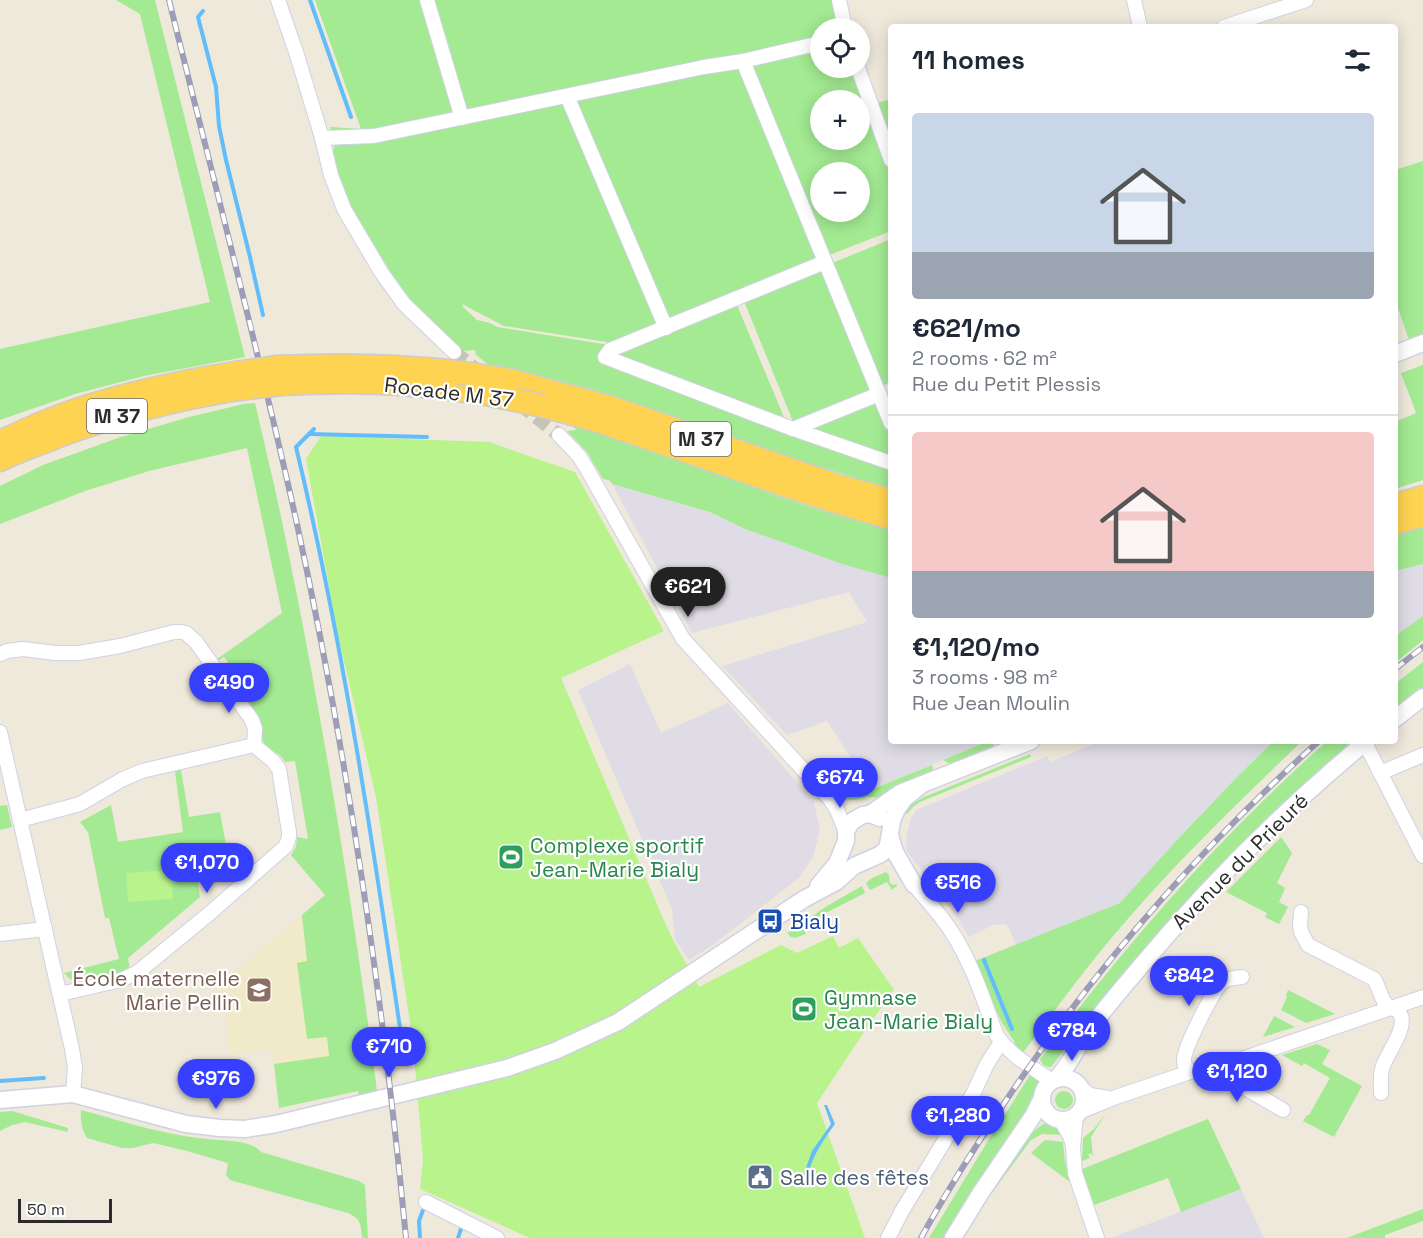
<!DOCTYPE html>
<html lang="en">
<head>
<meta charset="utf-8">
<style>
	:root { --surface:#fff; --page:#f6f6f7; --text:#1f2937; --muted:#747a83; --line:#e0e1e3; --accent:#373fff }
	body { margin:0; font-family:"Space Grotesk",sans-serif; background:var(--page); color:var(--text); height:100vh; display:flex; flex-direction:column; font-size:22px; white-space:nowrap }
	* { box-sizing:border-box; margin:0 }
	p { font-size:20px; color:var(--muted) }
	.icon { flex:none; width:33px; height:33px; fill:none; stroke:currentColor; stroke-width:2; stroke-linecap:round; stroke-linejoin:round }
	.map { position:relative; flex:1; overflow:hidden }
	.side { position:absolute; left:888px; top:24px; width:510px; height:720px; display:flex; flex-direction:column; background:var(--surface); border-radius:6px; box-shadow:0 3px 15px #0003 }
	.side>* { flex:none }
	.controls { position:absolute; left:810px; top:18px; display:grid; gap:12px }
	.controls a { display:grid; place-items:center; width:60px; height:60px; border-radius:50%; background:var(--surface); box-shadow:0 3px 15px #0003; font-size:30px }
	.scale { position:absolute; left:18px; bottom:15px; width:94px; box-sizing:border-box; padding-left:6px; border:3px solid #2b2b2b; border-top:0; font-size:16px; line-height:21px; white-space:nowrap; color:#2b2b2b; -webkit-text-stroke:4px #fff; paint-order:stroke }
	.price { position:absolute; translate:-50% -51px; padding:0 14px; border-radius:21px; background:var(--accent); color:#fff; font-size:20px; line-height:39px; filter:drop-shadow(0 2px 3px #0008) }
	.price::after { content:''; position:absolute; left:50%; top:36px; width:18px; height:14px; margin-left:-9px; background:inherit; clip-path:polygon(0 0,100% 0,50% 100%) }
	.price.active { background:#222; color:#fff }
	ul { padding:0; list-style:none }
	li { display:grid; align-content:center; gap:12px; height:318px; padding:0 24px }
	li+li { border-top:2px solid var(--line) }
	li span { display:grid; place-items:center; height:186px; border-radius:6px; color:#555 }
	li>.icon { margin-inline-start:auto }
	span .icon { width:108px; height:108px; fill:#fffc; stroke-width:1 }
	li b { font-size:26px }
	h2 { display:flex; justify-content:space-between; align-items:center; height:72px; padding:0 24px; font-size:26px }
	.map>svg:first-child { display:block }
</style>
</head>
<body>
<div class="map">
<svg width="1423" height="1238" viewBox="0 0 1423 1238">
	<rect width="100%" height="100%" fill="#eee9db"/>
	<g fill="#e0dce6">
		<polygon points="612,484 710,512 745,529 782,542 842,564 891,578 891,741 989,741 873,789 845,790 823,769 851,758 827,721 787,735 722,666 867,622 849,592 692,633"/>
		<polygon points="1423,564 1423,616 1395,636 1395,571"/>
		<polygon points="630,664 661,733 728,703 814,802 820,830 813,857 799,878 714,944 689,960 675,940 672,909 578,690"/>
		<polygon points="1101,741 1274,741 1239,775 1177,840 1120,903 1016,945 1009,928 1005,924 993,925 969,937 957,917 906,850 907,834 911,818 916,810 1047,756 1050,762"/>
		<polygon points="1241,1189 1264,1238 1111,1238"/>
	</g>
	<polygon fill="#f1eac9" points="302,915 307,962 297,963 307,1038 327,1037 329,1057 274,1064 274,1062 276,1061 276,1059 273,1059 271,1049 230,1055 223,997 215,988"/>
	<g fill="#a3ea92" fill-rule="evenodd">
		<polygon points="116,0 155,0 245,357 144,376 75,394 0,420 0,349 210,302 140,14"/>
		<path d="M 315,0 L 835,0 L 842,28 L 820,28 L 820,68 L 855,68 L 891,169 L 891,231 L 732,293 L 786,422 L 617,356 L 613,343 L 504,326 L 462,304 L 463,307 L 477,320 L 490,323 L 497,327 L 609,345 L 606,358 L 891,465 L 891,489 L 779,454 L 644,406 L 591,389 L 534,374 L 490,366 L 475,354 L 476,352 L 474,350 L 463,351 L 444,336 L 410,300 L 400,287 L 353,210 L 341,182 L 333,153 L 334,145 L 330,127 L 361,129 ZM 820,100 L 860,100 L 860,140 L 820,140 ZM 820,172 L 860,172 L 860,212 L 820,212 Z"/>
		<polygon points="891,99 891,146 874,104"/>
		<polygon points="1423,161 1423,334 1409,340 1395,299 1395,170"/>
		<polygon points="891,239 891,382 880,387 830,264"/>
		<polygon points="819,271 822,273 870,388 868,394 794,424 744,301"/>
		<polygon points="1423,365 1423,480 1395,489 1395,422 1416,413 1401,373"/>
		<path d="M 255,403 C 265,447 276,491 285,536 C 323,720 353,905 377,1091 L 359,1096 L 358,1091 L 279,1108 L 274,1064 L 329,1056 L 327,1037 L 307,1039 L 297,963 L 307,961 L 302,915 L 325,895 L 291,855 L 296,847 L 297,837 L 308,839 L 295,761 L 285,762 C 281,752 269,752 264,743 C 260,736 263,727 260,719 L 233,682 L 239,677 L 224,657 L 219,660 L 217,659 L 282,613 L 247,448 L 149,471 L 85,491 L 0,524 L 0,486 L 43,465 L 118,438 L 189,417 L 244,404 Z"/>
		<polygon points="872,403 877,405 891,438 891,458 813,429"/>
		<path d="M 573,426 C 652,449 729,480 807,506 C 835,515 863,522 891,530 L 891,578 L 842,564 L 782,542 L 745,529 L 710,512 L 612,484 L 609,480 L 603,479 L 587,452 L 567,431 L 576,430 Z"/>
		<polygon points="1423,527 1423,564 1395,571 1395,534"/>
		<polygon points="1423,616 1423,640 1395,663 1395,636"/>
		<polygon points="1423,662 1423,690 1395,711 1395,684"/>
		<polygon points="989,741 995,741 994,746 950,764 943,760"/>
		<path d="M 1274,741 L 1302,741 C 1242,799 1181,857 1126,921 C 1089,963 1056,1009 1022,1054 L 1017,1050 L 1014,1041 L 1001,1021 L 975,961 L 1120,903 L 1177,840 L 1239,775 Z"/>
		<path d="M 1327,741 L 1350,741 C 1345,750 1333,754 1331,764 L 1070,1050 L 1066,1048 L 1051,1067 C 1044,1067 1043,1065 1040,1059 C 1109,967 1182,880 1264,800 C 1285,780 1305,760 1327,741 Z"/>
		<polygon points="1030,754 1031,757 920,802 913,807 907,814 905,813 910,805 924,797"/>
		<polygon points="932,765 933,768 931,773 881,798 867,797 854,800 845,799 838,795 816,772 823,769 846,790 873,789"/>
		<path d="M 181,770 L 189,817 L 220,812 L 228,856 C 211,848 207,846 194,861 L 200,897 L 128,958 L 130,970 L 126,973 L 80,983 L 70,979 L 64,973 L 119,959 L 109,918 L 105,918 L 88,832 L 80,822 L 111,805 L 118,842 L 183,832 L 175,771 Z"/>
		<polygon points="7,805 12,827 0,830 0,806"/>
		<polygon points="1281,837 1292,853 1277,883 1285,888 1279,902 1288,907 1279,924 1265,917 1267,913 1226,892"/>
		<polygon points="886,872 889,875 890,883 893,885 897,884 897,886 892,890 887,882 870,890 866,883 872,878"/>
		<polygon points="862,886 865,893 802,925 806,934 795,938 791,937 787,933 827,906"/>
		<polygon points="1288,990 1335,1014 1306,1023 1281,1010 1287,997 1286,995"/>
		<polygon points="1274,1016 1295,1027 1263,1037"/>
		<polygon points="1317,1044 1330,1050 1322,1064 1362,1086 1334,1137 1303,1121 1307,1115 1309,1115 1330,1078 1304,1063 1302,1066 1282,1055"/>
		<polygon points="1032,1072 1041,1083 1038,1090 1036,1104 947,1238 929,1238 986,1144"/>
		<circle cx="1064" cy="1100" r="9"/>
		<path d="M 81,1110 C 125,1122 171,1137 217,1140 C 231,1141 252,1141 261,1152 L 359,1181 L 365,1185 L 368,1238 L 362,1238 C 361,1224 361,1219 348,1213 L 230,1180 L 226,1175 L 228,1163 L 187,1151 L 153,1143 L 133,1148 L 122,1148 L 87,1138 C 82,1131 80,1118 81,1110 Z"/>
		<polygon points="12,1111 68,1128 68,1132 25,1122 12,1125 0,1131 0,1112"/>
		<polygon points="1106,1113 1091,1137 1093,1157 1091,1153 1088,1155 1090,1158 1082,1161 1083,1138 1094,1129"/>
		<polygon points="1208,1119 1241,1189 1181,1212 1168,1178 1094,1205 1082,1169"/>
		<polygon points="1043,1124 1052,1124 1059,1127 1062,1135 1042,1134 1031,1140 980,1209 963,1238 960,1238 1031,1133"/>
		<polygon points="1045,1140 1063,1142 1065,1161 1070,1182 1031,1153"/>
		<polygon points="1423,1209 1423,1221 1385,1235 1385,1238 1347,1238"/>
	</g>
	<g fill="#b9f38c">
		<polygon points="321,436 489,442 575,472 664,631 561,678 662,916 673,940 699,987 781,945 797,953 833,936 839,948 858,938 894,990 866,1029 817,1103 865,1238 530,1238 420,1189 423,1160 413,1043 376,797 337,631 306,459"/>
		<polygon points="171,870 173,899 128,902 126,873"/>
	</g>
	<path fill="#63bdfb" d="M 824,1105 L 827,1105 L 835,1124 C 822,1142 813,1155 807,1177 L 805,1178 L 803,1176 L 812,1151 L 831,1124 Z"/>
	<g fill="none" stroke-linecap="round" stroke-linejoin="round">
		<g stroke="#63bdfb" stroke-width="4">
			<polyline points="310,0 351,117"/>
			<polyline points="203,11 198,17 216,87 219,126 226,160 250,257 263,315"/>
			<path d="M 314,429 L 296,447 C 344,647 374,851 404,1055"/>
			<polyline points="309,434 427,437"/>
			<polyline points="984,960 1012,1029"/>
			<polyline points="0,1081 44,1078"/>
			<polyline points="420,1238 419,1221 423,1210"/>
			<polyline points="458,1238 461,1229"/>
		</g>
		<g stroke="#c7c3b8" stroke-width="14" stroke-dasharray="14 7" stroke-linecap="butt">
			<polyline points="454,352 479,372"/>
			<polyline points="520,404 559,435"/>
		</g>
		<g stroke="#d0d1e5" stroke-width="16">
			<g id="minor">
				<polyline points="278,0 297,55 322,138 331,175 344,209 381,272 404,304 454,352"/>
				<polyline points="427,0 462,118"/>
				<polyline points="839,0 845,28"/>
				<polyline points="1134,0 1140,27"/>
				<polyline points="1224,27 1306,0"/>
				<polyline points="743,61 891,423"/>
				<polyline points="858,68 891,160"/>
				<polyline points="567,96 666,328"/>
				<polyline points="322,138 374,136 704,67 743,61 820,43"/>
				<polyline points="825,262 610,350 605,357 793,429 891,463"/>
				<polyline points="793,429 879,394"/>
				<polyline points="559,435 579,456 587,469 683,639 830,799 837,810 846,832"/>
				<polyline points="0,654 7,651 23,649 55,653 79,653 120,646 174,632 181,632 186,633 196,642 252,720 255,729 254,745 142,771 123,779 80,804 20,820"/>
				<polyline points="0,732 72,1049 75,1068 73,1094"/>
				<polyline points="1365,743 1423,856"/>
				<polyline points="1380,773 1423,755"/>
				<path d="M 914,885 C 926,899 939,913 949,928 C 971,960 983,998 996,1034 C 1008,1054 1033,1068 1052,1081"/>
				<path d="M 1301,912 L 1300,925 L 1301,932 L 1308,945 L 1374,979 C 1379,987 1380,997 1386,1004 C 1391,1009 1399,1009 1401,1016 C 1406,1031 1386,1054 1382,1069 C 1380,1076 1381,1085 1381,1093"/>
				<polyline points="0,934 45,929"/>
				<polyline points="60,994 121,980 138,972 210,913 286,846 289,837 289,832 279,769 273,761 254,745"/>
				<polyline points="1227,1064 1232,1078 1238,1084 1283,1110"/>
				<path d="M 1187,1073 C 1186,1069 1184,1064 1184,1059 C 1185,1047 1214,987 1224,981 C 1229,978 1236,978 1242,977"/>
				<polyline points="1081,1088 1090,1095 1108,1098"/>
				<polyline points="1079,1112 1116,1097 1187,1073 1227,1064 1423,997"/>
				<polyline points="1076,1115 1073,1147 1075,1173 1097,1238"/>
				<polyline points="1060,1119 1070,1136 1073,1145"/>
				<polyline points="426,1202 497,1238"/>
				<polyline points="888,1238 902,1211 974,1092 987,1064 1001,1042"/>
			</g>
		</g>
		<g stroke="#d0d1e5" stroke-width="19">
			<g id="tertiary">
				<polyline points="1395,354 1423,343"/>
				<polyline points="1395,719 1423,697"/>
				<polyline points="870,814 900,793 1031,741"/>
				<polyline points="890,835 895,852 914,885"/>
				<polyline points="818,886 837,863 846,841 846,832 851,822 863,815 870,814 880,818"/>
				<circle cx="1063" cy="1099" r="21"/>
				<path d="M 1056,1079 C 1069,1066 1076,1049 1086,1034 C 1101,1013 1118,993 1135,973 C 1205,889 1282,811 1367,741"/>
				<polyline points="0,1100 73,1094 186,1124 220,1128 245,1129 276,1124 507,1068 555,1051 618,1022 804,899 836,882 854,866 879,855 885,851 888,845 892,821 897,809 905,798 920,786"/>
				<polyline points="953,1238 980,1194 1033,1116 1042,1098"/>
			</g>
		</g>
		<g stroke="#ccc" stroke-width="25">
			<g id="trunk">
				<path d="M 278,367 C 338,364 397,365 457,372"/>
				<polyline points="510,380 613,408 838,486 891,500"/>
				<path d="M 282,384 C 325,382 369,381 412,385 C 436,387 459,390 482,393"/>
				<path d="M 543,406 C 566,412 590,418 613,426 C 706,457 797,492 891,518"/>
				<path d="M 0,442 C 28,429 56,416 86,407 C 135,391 185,381 235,373"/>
				<path d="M 0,460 C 18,451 37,445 56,437 C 115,415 176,399 239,389"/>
				<polyline points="1395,505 1423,497"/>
				<polyline points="1395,523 1423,515"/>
			</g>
		</g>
		<use href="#minor" stroke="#fff" stroke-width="14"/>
		<use href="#tertiary" stroke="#fff" stroke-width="16"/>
		<use href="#trunk" stroke="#ffd352" stroke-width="22"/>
		<g stroke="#9d9db7" stroke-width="6">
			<g id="rail">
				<path d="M 169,0 C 212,174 258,348 297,524 C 348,759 383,998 406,1238"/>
				<polyline points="1395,669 1423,647"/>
				<path d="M 921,1238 C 947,1190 977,1144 1007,1099 C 1096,967 1201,847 1319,741"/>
			</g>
		</g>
		<use href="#rail" stroke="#fff" stroke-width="4" stroke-dasharray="11" stroke-linecap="butt"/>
		<g stroke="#ccc" stroke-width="25" stroke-linecap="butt">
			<g id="trunk-bridge">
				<polyline points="457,372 510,380"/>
				<polyline points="235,373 278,367"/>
				<polyline points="239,389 282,384"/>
				<polyline points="482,393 543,406"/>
			</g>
		</g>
		<use href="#trunk-bridge" stroke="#ffd352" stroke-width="22"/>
	</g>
	<defs>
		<g id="stadium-square" transform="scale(1.35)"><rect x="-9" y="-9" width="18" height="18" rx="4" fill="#2e9e5b" stroke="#fff"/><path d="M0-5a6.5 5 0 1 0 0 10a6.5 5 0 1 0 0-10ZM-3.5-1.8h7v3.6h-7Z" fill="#fff"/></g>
		<g id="bus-square" transform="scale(1.35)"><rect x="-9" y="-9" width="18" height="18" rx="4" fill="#1a4fb4" stroke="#fff"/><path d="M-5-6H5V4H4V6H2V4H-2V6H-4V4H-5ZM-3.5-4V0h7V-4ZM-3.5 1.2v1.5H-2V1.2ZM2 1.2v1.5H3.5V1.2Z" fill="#fff"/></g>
		<g id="school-square" transform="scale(1.35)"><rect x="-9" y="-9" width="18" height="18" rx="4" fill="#8d6e63" stroke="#fff"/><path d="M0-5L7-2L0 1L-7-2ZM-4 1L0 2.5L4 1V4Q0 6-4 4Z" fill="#fff"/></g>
		<g id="civic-square" transform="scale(1.35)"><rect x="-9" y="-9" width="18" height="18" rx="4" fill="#5c6f8a" stroke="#fff"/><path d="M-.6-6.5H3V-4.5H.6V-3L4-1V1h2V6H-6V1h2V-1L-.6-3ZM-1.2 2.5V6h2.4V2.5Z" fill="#fff"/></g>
	</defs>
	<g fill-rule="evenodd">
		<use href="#stadium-square" x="511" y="857"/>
		<use href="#bus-square" x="770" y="921"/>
		<use href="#school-square" x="259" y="990"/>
		<use href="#stadium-square" x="804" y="1009"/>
		<use href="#civic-square" x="760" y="1177"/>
	</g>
	<g text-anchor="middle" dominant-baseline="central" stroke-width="4.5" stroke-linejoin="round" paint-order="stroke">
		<g fill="#fff" stroke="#6b6b6b" stroke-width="1.5">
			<rect x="87" y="399" width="60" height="34" rx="4.5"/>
			<rect x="671" y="422" width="60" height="34" rx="4.5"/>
		</g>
		<g font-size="20" font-weight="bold" fill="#2b2b2b">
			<text x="117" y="416">M 37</text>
			<text x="701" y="439">M 37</text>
		</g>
		<g font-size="21" fill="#2b2b2b" stroke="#fff">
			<text transform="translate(449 392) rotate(7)">Rocade M 37</text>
			<text transform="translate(1240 861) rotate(-45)">Avenue du Prieuré</text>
		</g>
		<g font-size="21" fill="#27864d" stroke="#fff" text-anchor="start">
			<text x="530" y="845">Complexe sportif<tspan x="530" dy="24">Jean-Marie Bialy</tspan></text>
			<text x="824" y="997">Gymnase<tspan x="824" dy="24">Jean-Marie Bialy</tspan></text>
		</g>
		<g font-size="21" fill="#164399" stroke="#fff" text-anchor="start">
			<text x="790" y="921">Bialy</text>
		</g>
		<g font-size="21" fill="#785e54" stroke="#fff" text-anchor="end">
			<text x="240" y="978">École maternelle<tspan x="240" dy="24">Marie Pellin</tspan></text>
		</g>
		<g font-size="21" fill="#4e5e75" stroke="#fff" text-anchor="start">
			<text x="780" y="1177">Salle des fêtes</text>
		</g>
	</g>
</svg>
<div class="controls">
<a><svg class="icon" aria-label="locate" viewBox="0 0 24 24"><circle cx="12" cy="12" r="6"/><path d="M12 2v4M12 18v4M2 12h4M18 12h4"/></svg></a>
<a>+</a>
<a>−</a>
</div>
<div class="scale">50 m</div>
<b class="price active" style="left:688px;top:618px">€621</b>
<b class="price" style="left:229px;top:714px">€490</b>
<b class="price" style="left:840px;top:809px">€674</b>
<b class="price" style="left:207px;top:894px">€1,070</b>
<b class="price" style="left:958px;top:914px">€516</b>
<b class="price" style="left:1189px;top:1007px">€842</b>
<b class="price" style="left:1072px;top:1062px">€784</b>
<b class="price" style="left:389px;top:1078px">€710</b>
<b class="price" style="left:1237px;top:1103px">€1,120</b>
<b class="price" style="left:216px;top:1110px">€976</b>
<b class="price" style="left:958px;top:1147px">€1,280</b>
<section class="side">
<h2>11 homes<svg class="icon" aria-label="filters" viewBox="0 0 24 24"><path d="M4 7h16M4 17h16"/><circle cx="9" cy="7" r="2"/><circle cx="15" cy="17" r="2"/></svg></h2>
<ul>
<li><span style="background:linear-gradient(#c9d6e8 75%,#9aa5b1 0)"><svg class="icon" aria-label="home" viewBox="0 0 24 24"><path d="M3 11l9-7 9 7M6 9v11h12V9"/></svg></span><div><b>€621/mo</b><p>2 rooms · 62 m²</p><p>Rue du Petit Plessis</p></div></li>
<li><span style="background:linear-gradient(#f6c9c9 75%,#9aa5b1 0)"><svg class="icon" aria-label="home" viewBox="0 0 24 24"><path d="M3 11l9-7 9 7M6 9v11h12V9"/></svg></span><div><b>€1,120/mo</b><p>3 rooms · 98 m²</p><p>Rue Jean Moulin</p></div></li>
</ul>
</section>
</div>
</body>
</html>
